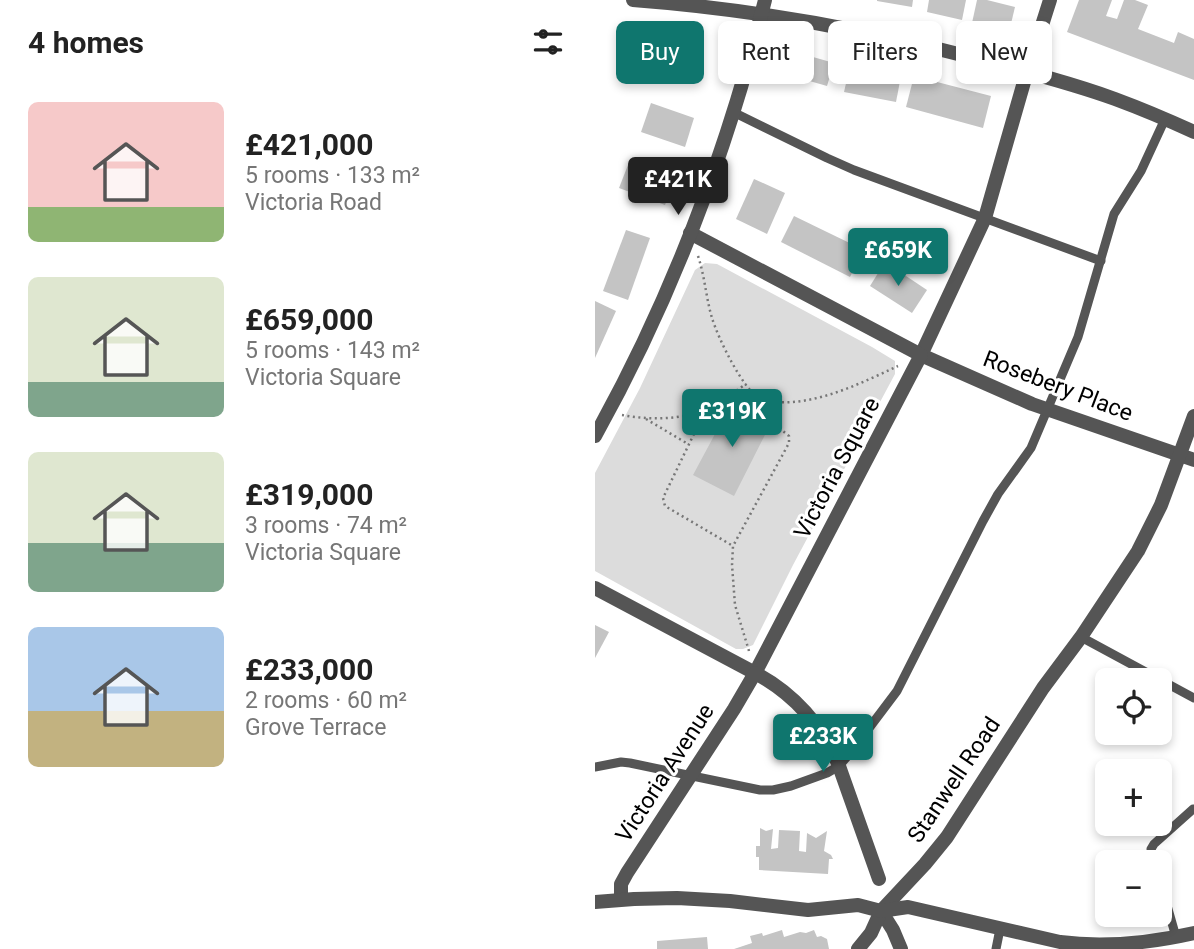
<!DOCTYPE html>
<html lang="en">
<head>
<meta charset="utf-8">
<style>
	:root { --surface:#fff; --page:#f2f2f2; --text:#222; --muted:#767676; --accent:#0f766e }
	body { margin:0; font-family:Roboto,sans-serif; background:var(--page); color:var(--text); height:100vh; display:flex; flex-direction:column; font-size:26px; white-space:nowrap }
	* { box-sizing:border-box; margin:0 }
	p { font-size:23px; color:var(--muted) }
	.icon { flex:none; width:38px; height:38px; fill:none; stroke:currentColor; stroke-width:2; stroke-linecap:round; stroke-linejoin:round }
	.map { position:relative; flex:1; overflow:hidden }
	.side { display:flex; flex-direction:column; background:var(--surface); width:595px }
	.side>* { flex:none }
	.guide { position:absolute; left:21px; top:21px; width:472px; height:63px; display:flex; gap:14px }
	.buttons { position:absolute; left:500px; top:668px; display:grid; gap:14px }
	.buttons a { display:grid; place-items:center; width:77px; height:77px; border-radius:10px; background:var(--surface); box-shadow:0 4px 10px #0003; font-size:35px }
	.price { position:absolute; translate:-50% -60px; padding:0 16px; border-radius:7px; background:var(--accent); color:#fff; font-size:23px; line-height:46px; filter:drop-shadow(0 2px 4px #0008) }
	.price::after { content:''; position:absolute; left:50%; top:42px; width:21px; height:16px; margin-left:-10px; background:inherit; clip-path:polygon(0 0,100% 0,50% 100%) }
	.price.selected { background:#222; color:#fff }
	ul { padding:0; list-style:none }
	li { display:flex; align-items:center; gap:21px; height:175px; padding:0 28px }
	li span { display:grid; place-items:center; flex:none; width:196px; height:140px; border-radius:10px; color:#555 }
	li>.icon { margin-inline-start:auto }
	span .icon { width:84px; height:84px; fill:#fffc; stroke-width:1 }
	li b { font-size:30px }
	h2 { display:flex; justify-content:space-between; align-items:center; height:84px; padding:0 28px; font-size:30px }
	.tag { padding:0 24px; border-radius:10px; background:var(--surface); box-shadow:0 4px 10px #0003; font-size:24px; line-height:63px }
	.tag.selected { background:var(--accent); color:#fff }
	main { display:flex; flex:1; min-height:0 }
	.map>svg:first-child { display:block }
</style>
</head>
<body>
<main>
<section class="side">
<h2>4 homes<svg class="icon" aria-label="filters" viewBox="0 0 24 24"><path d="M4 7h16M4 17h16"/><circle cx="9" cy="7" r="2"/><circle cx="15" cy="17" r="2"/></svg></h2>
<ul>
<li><span style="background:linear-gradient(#f6c9c9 75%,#8fb573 0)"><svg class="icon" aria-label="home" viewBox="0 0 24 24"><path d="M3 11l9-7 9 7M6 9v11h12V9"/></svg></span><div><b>£421,000</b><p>5 rooms · 133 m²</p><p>Victoria Road</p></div></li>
<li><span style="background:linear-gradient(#dfe7d0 75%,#7fa58c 0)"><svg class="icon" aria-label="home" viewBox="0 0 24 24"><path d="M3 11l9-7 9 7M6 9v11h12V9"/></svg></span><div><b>£659,000</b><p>5 rooms · 143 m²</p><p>Victoria Square</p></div></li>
<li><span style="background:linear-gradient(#dfe7d0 65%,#7fa58c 0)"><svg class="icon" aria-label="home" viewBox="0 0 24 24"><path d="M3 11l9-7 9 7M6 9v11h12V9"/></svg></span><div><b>£319,000</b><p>3 rooms · 74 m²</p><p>Victoria Square</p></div></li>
<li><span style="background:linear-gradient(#a9c7e8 60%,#c2b280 0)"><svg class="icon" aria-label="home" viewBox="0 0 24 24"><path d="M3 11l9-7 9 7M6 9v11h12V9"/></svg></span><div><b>£233,000</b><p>2 rooms · 60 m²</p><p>Grove Terrace</p></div></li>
</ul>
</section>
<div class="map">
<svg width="599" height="949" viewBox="0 0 599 949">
	<rect width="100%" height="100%" fill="#fff"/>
	<polygon fill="#dcdcdc" points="110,263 122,264 277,347 300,361 300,374 198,565 158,645 148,649 141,649 0,571 0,473 45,388 100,270"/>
	<g fill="#c4c4c4">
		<polygon points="282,0 318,0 317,7 282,1"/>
		<polygon points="334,0 371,0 367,20 332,12"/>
		<polygon points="382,0 392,0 420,7 414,32 377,23"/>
		<polygon points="484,0 517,0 511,16 522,19 529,0 540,0 553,5 543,29 579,43 583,32 599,39 599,80 472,32"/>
		<polygon points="197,51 239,63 232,86 190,74"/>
		<polygon points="255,66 306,76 301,102 249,92"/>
		<polygon points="319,76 396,96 388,128 311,107"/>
		<polygon points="56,103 99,118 90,147 46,132"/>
		<polygon points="33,165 79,182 70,205 24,188"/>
		<polygon points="159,179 190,193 172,234 141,219"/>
		<polygon points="199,216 269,250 255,277 186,242"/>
		<polygon points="31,230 55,238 33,300 8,291"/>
		<polygon points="290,262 332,290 317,313 275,286"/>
		<polygon points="0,301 21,311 0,358"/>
		<polygon points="154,404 165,410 161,416 165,418 164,421 174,427 139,496 98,475 135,406 145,411 147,408 151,410"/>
		<polygon points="0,625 14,632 0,658"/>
		<polygon points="165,828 171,831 178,829 176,849 183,848 184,830 205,831 204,851 211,852 212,833 221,838 232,831 229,851 236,855 238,859 234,859 233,874 164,870 164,857 161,857 161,846 165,846"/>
		<polygon points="187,930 189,937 205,932 211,933 219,930 222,937 226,936 232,939 234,949 139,949 157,943 155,936 167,933 168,936"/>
		<polygon points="112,937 113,949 62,949 62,941"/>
	</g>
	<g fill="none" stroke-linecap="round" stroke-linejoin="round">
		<g stroke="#777" stroke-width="2.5" stroke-dasharray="2 3.5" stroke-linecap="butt">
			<path d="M 103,256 C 110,277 111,298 117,318 C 123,338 148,390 166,400 C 170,402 176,402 181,402 C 223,405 266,383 303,366"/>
			<polyline points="111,409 68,498 70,506 138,546"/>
			<path d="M 27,415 C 59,421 95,420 123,403 C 133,397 142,390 151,384"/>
			<polyline points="51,419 93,444"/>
			<path d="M 154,651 L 140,605 L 137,565 L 138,546 L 194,443 L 194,436 C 179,424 176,422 175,402"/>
		</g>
		<g stroke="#555" stroke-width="9">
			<polyline points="138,112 232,158 259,170 506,261"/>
			<polyline points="486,637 599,698"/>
			<polyline points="0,767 26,762 35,763 165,790 178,790 196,786 232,773 244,766 256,752 302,691 388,521 403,494 436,448 483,337 519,214 546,171 570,119"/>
			<polyline points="560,863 556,849 559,844 598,809"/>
			<polyline points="565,881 581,937"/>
			<polyline points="401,949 405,929"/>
		</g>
		<g stroke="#555" stroke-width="14">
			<path d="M 38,0 C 155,9 270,29 383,59 C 429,71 476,83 520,99 C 547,109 573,120 599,132"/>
			<polyline points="455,0 429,82 390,218 326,355 437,404 599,460"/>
			<polyline points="0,588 160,673 326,355 95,233"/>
			<path d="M 26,899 L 26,884 L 32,873 L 139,709 L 160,673 C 198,693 228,726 244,766 L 284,879"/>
			<polyline points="286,911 298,930 306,949"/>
			<polyline points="263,949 276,933 286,911 330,864 352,837 448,688 486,637 543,551 566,505 599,416"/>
		</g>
		<g stroke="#555" stroke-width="14">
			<path d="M 0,436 C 76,300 132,151 170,0"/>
			<path d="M 0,902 L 39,899 L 82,898 L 135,901 L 213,910 L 263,905 L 286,911 L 313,907 L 465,942 C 510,948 555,943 599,933"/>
		</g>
	</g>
	<g text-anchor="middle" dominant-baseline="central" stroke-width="6" stroke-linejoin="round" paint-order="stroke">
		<g font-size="23" fill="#000" stroke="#fff">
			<text transform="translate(463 386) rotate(21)">Rosebery Place</text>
			<text transform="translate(242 468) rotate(-62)">Victoria Square</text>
			<text transform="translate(70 773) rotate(-57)">Victoria Avenue</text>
			<text transform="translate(359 780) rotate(-56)">Stanwell Road</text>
		</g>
	</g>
</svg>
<div class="buttons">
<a><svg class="icon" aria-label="locate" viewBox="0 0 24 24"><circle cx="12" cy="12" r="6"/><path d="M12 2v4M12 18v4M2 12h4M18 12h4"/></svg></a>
<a>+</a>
<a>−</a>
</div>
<b class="price selected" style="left:83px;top:217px">£421K</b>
<b class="price" style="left:303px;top:288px">£659K</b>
<b class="price" style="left:137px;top:449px">£319K</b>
<b class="price" style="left:228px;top:774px">£233K</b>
<div class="guide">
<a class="tag selected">Buy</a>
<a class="tag">Rent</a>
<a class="tag">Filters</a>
<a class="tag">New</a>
</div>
</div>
</main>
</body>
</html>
